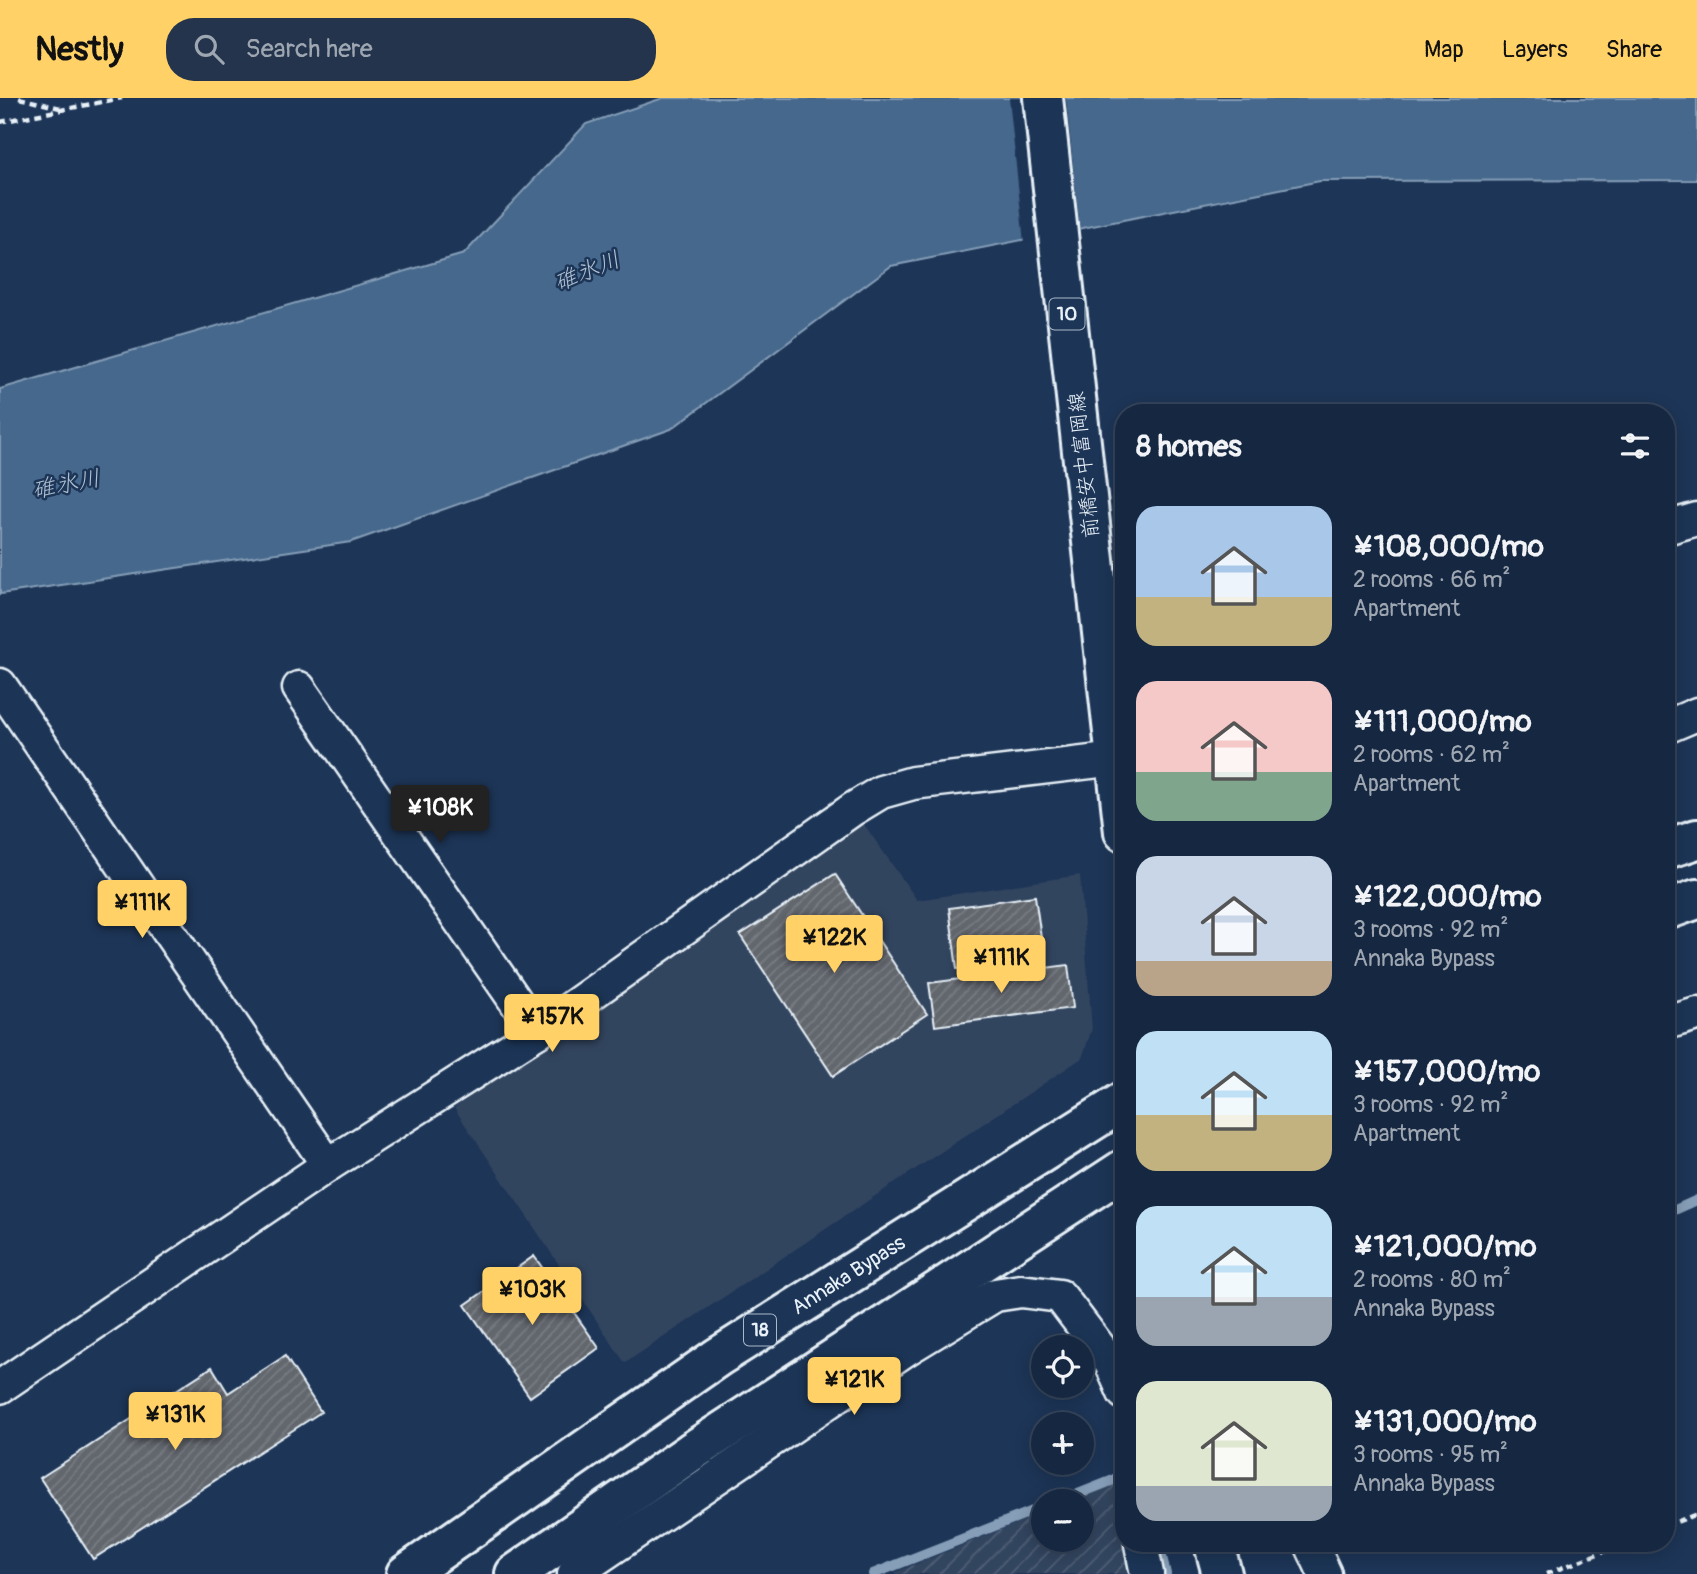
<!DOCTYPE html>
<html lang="en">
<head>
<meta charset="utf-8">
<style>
	:root { --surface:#162841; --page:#23344c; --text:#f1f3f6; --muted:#9ea6b1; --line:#35445a; --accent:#ffd166 }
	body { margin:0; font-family:Pangolin,"Klee One",sans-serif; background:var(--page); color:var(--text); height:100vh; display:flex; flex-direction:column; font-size:26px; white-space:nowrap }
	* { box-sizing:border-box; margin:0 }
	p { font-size:23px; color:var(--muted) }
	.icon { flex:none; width:38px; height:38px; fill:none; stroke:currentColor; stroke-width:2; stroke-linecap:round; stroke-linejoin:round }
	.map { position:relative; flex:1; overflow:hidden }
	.drawer { position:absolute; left:1115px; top:306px; width:560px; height:1148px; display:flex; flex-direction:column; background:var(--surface); border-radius:28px; box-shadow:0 4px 18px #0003,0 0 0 2px var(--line) }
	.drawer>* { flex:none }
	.controls { position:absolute; left:1031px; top:1237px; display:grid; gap:14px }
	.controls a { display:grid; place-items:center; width:63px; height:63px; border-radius:50%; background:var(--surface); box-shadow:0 4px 18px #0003,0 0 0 2px var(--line); font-size:35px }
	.price { position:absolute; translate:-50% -60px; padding:0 16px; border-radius:7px; background:var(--accent); color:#111; font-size:23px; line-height:46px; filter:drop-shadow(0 2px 4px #0008) }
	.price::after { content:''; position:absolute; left:50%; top:42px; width:21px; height:16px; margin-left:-10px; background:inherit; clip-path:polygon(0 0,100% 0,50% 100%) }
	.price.current { background:#222; color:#fff }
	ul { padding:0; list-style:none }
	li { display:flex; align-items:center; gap:21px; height:175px; padding:0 21px }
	li span { display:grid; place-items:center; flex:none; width:196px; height:140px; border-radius:21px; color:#555 }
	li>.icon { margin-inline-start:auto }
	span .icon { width:84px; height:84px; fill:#fffc; stroke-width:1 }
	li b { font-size:30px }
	h2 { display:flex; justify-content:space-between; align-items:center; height:84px; padding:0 21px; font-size:30px }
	header { display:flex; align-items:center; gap:42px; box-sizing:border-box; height:98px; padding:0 35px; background:var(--accent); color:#111 }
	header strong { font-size:33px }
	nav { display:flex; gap:38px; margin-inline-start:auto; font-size:24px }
	.search { width:490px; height:63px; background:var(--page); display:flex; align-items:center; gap:18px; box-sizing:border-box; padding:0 24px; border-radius:28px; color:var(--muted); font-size:26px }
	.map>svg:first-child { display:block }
</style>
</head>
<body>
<header>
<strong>Nestly</strong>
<div class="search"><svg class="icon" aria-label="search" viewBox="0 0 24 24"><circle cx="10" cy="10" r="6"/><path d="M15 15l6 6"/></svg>Search here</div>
<nav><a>Map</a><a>Layers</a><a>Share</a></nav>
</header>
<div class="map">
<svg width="1697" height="1476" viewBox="0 0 1697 1476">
	<defs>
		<pattern id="industrial-furrows" width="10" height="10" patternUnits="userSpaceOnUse" patternTransform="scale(1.75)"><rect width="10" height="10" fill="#32445e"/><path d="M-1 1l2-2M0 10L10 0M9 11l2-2" fill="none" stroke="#505f76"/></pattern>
		<pattern id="building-hatch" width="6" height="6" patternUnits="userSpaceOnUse" patternTransform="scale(1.75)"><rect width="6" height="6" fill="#62666d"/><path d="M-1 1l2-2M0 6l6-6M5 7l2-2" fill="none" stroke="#787c83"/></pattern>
	</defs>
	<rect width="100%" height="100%" fill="#1d3557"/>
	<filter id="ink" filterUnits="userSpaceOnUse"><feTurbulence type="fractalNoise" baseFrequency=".0143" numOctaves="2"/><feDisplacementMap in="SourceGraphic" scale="14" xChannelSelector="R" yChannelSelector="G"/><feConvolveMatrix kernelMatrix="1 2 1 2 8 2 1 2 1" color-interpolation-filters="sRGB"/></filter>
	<g filter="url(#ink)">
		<polygon fill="#32445e" points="859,719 917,802 1080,777 1092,931 1082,960 625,1265 454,1010"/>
		<polygon fill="url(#industrial-furrows)" points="1119,1384 1123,1408 1124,1446 1130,1446 1136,1476 896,1476 896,1474 1043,1415 1043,1442 1082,1442 1082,1404 1071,1403"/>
		<polygon fill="#45678c" stroke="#869eb7" stroke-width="2" points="663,0 1697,0 1697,82 1320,83 891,168 671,331 351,444 0,496 0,291 464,156 586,26"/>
		<polygon fill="#1d3557" points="1009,0 1066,0 1080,134 1024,145"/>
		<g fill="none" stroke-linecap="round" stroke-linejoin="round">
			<g stroke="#869eb7" stroke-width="10">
				<polyline points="1666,1116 1697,1102"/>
				<polyline points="1058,1404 1116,1381"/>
				<polyline points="1159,1446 1166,1476"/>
				<polyline points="873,1476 1043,1409"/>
			</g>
		</g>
		<g fill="url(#building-hatch)" stroke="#e8f1f8" stroke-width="2">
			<polygon points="835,776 927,916 833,978 740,837"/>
			<polygon points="1035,798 1044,860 957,871 949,810"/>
			<polygon points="1068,867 1073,910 935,928 929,885"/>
			<polygon points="534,1158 599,1250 530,1299 465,1207"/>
			<polygon points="285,1258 321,1314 93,1461 40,1380 212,1269 228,1295"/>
		</g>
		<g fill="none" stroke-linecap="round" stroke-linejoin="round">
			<g stroke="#e8f1f8" stroke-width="37">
				<g id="street">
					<polyline points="1666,430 1697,421"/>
					<polyline points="0,587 328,1067"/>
					<polyline points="299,590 537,934"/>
					<polyline points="1666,629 1697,616"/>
					<polyline points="1666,925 1697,916"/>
					<polyline points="0,1289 328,1067 537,934 853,711 881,694 913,685 1116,661"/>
					<polyline points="1141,1446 1147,1476"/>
					<polyline points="1311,1446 1325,1476"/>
					<polyline points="574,1476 908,1250 995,1197 1021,1193 1060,1198 1111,1265 1124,1295"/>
				</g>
			</g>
			<g stroke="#e8f1f8" stroke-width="44">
				<g id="primary">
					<polyline points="1043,0 1124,734"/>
					<polyline points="1214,1446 1222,1476"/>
				</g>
			</g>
			<g stroke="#e8f1f8" stroke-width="44">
				<g id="highway">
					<polyline points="1666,751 1697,741"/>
					<polyline points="1666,812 1697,801"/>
					<path id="s1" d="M 406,1476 L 718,1259 L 1124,1003"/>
					<polyline points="515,1476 691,1354 1124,1071"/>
				</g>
			</g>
			<g stroke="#e8f1f8" stroke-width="4.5" stroke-dasharray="7 5" stroke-linecap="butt">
				<polyline points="19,0 60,10"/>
				<polyline points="0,24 122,0"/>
				<polyline points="1666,1428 1697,1416"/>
				<polyline points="1546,1476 1623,1446"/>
			</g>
			<use href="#street" stroke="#1d3557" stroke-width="32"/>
			<use href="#primary" stroke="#1d3557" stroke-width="38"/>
			<use href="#highway" stroke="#1d3557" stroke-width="38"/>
		</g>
	</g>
	<g text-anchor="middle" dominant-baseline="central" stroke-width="5" stroke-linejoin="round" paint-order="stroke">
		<g fill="#1d3557" stroke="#abb9c8" stroke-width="2">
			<rect x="1049.5" y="200.5" width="35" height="31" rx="5"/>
			<rect x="744" y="1216.5" width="32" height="31" rx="5"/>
		</g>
		<g font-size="19" font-weight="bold" fill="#e8f1f8">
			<text x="1067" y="216">10</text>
			<text x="760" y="1232">18</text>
		</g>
		<g font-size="21" fill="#e8f1f8" stroke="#1d3557">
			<text transform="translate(1084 367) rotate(-96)">前橋安中富岡線</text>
			<text stroke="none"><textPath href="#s1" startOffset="534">Annaka Bypass</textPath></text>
		</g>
		<g font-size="23" font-style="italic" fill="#afc1d2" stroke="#1d3557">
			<text transform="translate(587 173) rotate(-22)">碓氷川</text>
			<text transform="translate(66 386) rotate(-11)">碓氷川</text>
		</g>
	</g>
</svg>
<div class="controls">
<a><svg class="icon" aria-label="locate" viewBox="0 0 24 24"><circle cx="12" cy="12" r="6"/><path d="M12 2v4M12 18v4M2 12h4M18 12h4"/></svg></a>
<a>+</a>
<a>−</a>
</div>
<b class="price current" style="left:440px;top:747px">¥108K</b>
<b class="price" style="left:142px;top:842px">¥111K</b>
<b class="price" style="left:834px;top:877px">¥122K</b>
<b class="price" style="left:1001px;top:897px">¥111K</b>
<b class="price" style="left:552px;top:956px">¥157K</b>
<b class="price" style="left:532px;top:1229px">¥103K</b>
<b class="price" style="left:854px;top:1319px">¥121K</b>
<b class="price" style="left:175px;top:1354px">¥131K</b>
<section class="drawer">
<h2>8 homes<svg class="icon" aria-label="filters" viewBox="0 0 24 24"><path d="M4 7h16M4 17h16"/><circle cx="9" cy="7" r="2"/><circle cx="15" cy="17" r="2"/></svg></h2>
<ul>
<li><span style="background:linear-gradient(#a9c7e8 65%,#c2b280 0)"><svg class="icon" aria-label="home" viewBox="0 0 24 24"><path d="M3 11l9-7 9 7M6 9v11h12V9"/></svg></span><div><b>¥108,000/mo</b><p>2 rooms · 66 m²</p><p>Apartment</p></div></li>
<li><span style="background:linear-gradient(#f6c9c9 65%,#7fa58c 0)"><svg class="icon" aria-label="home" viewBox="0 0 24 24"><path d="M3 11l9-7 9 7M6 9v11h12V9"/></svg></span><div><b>¥111,000/mo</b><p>2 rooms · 62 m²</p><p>Apartment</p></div></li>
<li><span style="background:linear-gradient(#c9d6e8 75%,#b9a48a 0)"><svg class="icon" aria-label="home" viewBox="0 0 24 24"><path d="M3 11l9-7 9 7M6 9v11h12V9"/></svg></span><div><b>¥122,000/mo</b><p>3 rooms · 92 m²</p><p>Annaka Bypass</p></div></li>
<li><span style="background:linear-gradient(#bfe0f5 60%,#c2b280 0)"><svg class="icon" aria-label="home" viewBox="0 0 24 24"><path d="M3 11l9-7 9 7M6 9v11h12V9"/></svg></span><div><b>¥157,000/mo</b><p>3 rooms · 92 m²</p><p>Apartment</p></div></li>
<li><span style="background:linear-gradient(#bfe0f5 65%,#9aa5b1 0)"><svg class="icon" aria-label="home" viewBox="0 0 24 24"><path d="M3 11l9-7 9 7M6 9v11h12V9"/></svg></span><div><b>¥121,000/mo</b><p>2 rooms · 80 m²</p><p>Annaka Bypass</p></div></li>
<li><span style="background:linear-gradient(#dfe7d0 75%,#9aa5b1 0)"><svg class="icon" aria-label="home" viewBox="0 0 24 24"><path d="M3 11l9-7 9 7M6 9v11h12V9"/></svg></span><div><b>¥131,000/mo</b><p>3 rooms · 95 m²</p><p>Annaka Bypass</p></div></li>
</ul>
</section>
</div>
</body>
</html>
